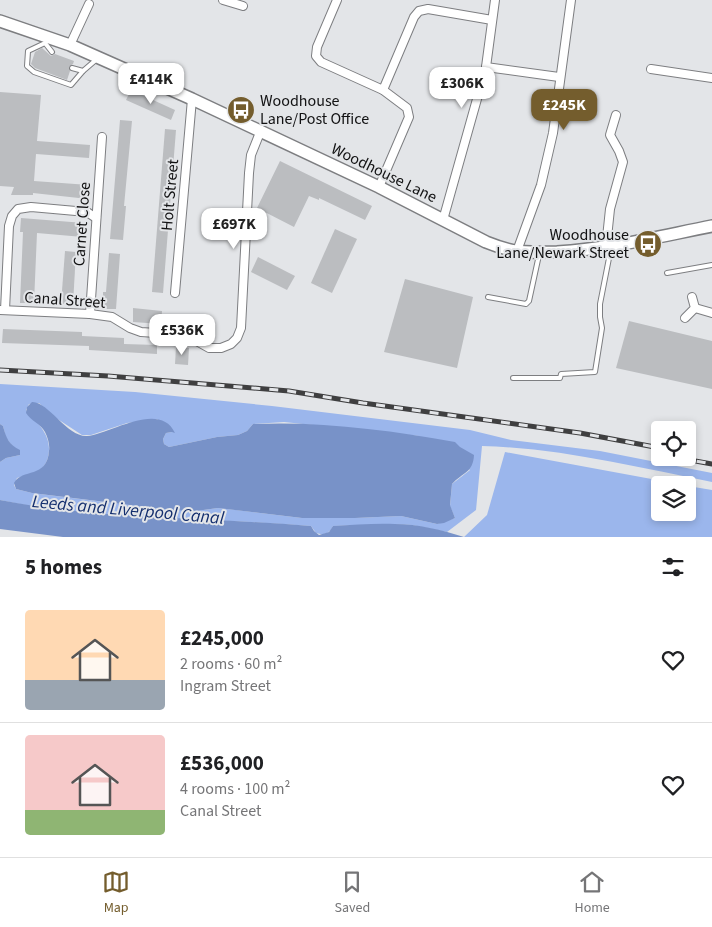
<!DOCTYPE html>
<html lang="en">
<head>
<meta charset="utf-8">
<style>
	:root { --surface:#fff; --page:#f6f6f6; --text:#202124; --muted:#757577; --line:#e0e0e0; --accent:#745d2d }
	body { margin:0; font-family:"Source Sans 3",sans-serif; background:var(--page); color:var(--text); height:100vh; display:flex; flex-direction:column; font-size:19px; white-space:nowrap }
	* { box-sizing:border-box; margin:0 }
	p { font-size:16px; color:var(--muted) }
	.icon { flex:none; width:28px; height:28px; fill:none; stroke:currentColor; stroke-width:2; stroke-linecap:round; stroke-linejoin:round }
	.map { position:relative; height:537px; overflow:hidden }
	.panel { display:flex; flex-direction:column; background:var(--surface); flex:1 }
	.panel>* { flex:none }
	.controls { position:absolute; left:651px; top:421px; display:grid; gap:10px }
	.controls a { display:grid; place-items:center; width:45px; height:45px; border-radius:5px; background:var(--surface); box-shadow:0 2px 8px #0003; font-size:25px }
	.price { position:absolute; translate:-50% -42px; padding:0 11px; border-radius:10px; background:#fff; color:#222; font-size:16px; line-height:32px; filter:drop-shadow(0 1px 2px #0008) }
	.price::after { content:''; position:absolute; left:50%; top:30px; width:15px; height:11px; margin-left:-8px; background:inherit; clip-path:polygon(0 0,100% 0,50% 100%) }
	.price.active { background:var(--accent); color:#fff }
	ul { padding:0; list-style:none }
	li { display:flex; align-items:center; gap:15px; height:125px; padding:0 25px }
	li+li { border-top:1px solid var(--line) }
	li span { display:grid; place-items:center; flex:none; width:140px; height:100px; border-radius:5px; color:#555 }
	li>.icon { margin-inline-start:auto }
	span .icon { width:60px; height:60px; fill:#fffc; stroke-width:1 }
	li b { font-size:21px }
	h2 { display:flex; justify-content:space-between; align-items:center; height:60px; padding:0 25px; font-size:21px }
	.menu { display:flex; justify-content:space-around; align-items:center; height:70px; border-top:1px solid var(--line); background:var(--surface); font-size:14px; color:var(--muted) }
	.menu a { display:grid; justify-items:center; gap:2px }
	.menu .active { color:var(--accent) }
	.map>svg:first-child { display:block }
</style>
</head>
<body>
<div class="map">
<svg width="712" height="537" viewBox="0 0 712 537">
	<rect width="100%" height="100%" fill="#e3e5e8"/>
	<g fill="#9bb6ec" fill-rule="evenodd">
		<path d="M 0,384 L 135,392 L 272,406 L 470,430 L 511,440 L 600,451 L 712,473 L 712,482 C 636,467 560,448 482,446 L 476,510 L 447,532 L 412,525 L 395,524 L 333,526 C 330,533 324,536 316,533 L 311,526 C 208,517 102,522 0,500 L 0,462 L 6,458 L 20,455 L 6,438 L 3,426 L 0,424 ZM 39,403 L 56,418 L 82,435 L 91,435 L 127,423 L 157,419 L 172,432 L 166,433 L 163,439 L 164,444 L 169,447 L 217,437 L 238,435 L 247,431 L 253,424 L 284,422 L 419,436 L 470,470 L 452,484 L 450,506 L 455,518 L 437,524 L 401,516 L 355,518 L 302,518 L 236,510 L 218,508 L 196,511 L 104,502 L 32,493 L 16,489 L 14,485 L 17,478 C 26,475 35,474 42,468 C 45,465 47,461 48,457 C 53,437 39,424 26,410 L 29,404 Z"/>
		<polygon points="505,452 684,485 660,485 660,512 688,512 688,486 712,490 712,537 464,537 487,515"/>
	</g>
	<g fill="#7892c8">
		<path d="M 32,402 C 48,401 67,437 87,436 C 110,434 160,400 175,433 L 172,432 L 166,433 L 163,439 L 164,444 L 169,447 L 217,437 L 238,435 L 247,431 L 253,424 C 320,421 389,430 455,442 L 460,447 L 474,455 C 473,473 463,472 452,484 L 450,505 L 455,518 L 444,523 L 437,524 L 401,516 L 355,518 L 302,518 L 218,508 L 196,511 L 171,510 L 32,493 L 16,489 L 14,483 C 22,468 47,479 49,451 C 50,445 48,438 45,432 C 41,424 31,421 26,413 L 27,407 Z"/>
		<path d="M 0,424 L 3,426 C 6,438 9,445 20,450 L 20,455 L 6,458 L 0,462 Z"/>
		<path d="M 0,500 C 103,520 208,517 311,526 L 314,531 L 319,535 L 329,532 L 333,526 C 354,525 375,523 395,524 C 418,524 442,530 464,537 L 63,537 L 0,529 Z"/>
	</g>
	<g fill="#bbbdc0">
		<polygon points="42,48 51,56 55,54 74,61 73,64 69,67 70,71 67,80 35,68 31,64 35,52"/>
		<polygon points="131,90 175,110 171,120 126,100"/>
		<polygon points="0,92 41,95 37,141 90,145 89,158 36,154 34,181 89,185 88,199 33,193 33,195 11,195 14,187 0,186"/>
		<polygon points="120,120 132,121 124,206 126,206 123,240 110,239"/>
		<polygon points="165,129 176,130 163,293 152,292"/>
		<polygon points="280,161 372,206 365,220 319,198 319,200 309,196 294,227 257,208"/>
		<polygon points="21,218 84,223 83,237 37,233 34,303 20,303 23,232 20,232"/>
		<polygon points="335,229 357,239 332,293 311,283"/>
		<polygon points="65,251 76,252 73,304 61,304"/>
		<polygon points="109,253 120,254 116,309 103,309 103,292 106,292"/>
		<polygon points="258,257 295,276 287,290 251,272"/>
		<polygon points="405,279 473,297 457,368 384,352"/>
		<polygon points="133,308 162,311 161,324 133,322"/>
		<polygon points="629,321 712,341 712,389 616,368"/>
		<polygon points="3,329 82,332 82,336 124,338 124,344 157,345 157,354 89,350 89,346 2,343"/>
		<polygon points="176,347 189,348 188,365 175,364"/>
	</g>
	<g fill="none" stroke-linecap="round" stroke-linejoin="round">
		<g stroke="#7d7e81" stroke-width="6">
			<g id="lane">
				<polyline points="45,43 28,51 27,66 34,72 71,85 83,71"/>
				<polyline points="45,43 52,52"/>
				<polyline points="72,68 83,71 97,59"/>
				<polyline points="667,273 712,265"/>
				<polyline points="488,297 526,304 529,301 539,255"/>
				<polyline points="513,378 560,378 561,374 595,372 602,328 600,317 600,304 611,248"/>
			</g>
		</g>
		<g stroke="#7d7e81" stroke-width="10">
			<g id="street">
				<polyline points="223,0 243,6"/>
				<polyline points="337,0 317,47 316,56 321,62 383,90 407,108 409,117 379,187"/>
				<polyline points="70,45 89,4"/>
				<polyline points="486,67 559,77"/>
				<polyline points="651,69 712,78"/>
				<polyline points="383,90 414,17 419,11 428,9 492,20"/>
				<polyline points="443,220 486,67 495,0"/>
				<polyline points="606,247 610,209 623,162 619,151 610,135 616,115"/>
				<polyline points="517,251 541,185 553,133 571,0"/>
				<polyline points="175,293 192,99"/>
				<polyline points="695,308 712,313"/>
				<polyline points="0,310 90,314 112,317 130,328 141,332 186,335 209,348 221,348 231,344 237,338 241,328 249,173 251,155 261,130"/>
				<polyline points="5,310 9,226 12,216 18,209 31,207 87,212 96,218"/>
				<polyline points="90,314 102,137"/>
				<polyline points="685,318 695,308 692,297"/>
			</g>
		</g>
		<g stroke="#7d7e81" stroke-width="14">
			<path id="secondary" d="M 0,21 L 70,45 L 192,99 L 379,187 L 486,242 C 496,246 505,249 515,251 C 529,253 543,252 557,252 C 610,249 661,236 712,226"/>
		</g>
		<use href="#lane" stroke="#fff" stroke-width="4"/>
		<use href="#street" stroke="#fff" stroke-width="8"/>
		<use href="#secondary" stroke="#fff" stroke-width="11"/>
		<g stroke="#3f3f40" stroke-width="5">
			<g id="rail">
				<polyline points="0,370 108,376 289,391 363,403 580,433 660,448"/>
				<polyline points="679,458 712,464"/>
			</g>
		</g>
		<use href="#rail" stroke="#e3e5e8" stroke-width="3" stroke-dasharray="9" stroke-linecap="butt"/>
	</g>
	<defs>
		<g id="bus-disc" transform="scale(1.4375)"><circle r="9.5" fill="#745d2d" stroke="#e3e5e8"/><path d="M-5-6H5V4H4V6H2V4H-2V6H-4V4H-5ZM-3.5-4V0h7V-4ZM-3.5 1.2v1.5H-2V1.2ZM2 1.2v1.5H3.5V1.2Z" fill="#fff"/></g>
	</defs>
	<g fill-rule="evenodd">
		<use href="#bus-disc" x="241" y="110"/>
		<use href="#bus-disc" x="648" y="244"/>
	</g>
	<g text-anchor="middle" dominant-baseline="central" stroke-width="4" stroke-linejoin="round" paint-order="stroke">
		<g font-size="16" fill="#121213" stroke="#e3e5e8" text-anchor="start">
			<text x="260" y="101">Woodhouse<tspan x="260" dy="18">Lane/Post Office</tspan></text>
			<text x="629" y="235" text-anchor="end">Woodhouse<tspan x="629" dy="18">Lane/Newark Street</tspan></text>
		</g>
		<g font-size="16" fill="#121213" stroke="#e3e5e8">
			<text transform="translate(384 173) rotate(26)">Woodhouse Lane</text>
			<text transform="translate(170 195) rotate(-85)">Holt Street</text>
			<text transform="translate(82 224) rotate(-86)">Carnet Close</text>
			<text transform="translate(65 300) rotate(4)">Canal Street</text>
		</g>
		<g font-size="18" font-style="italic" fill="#132e6e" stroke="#e3e5e8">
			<text transform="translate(128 510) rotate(5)">Leeds and Liverpool Canal</text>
		</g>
	</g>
</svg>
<div class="controls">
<a><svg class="icon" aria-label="locate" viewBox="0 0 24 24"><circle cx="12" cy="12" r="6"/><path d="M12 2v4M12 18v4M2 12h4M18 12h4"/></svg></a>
<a><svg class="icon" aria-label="layers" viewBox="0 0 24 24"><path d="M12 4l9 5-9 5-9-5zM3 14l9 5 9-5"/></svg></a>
</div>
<b class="price" style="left:151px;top:105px">£414K</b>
<b class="price" style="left:462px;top:109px">£306K</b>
<b class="price active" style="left:564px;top:131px">£245K</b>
<b class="price" style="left:234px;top:250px">£697K</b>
<b class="price" style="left:182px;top:356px">£536K</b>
</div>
<section class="panel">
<h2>5 homes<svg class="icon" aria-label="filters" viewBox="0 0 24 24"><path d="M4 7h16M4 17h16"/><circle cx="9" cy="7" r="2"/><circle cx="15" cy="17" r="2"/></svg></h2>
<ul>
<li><span style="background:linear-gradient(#ffd9b3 70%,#9aa5b1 0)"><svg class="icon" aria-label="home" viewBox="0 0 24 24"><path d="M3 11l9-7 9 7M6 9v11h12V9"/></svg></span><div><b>£245,000</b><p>2 rooms · 60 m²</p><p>Ingram Street</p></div><svg class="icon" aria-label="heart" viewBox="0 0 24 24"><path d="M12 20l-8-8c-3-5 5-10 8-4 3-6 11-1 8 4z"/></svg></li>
<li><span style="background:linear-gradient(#f6c9c9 75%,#8fb573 0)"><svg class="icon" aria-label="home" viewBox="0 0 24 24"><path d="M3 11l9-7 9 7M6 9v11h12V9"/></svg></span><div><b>£536,000</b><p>4 rooms · 100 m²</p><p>Canal Street</p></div><svg class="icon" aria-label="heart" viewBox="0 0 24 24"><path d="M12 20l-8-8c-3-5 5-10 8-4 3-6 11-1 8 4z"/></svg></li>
</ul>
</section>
<nav class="menu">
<a class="active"><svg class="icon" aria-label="map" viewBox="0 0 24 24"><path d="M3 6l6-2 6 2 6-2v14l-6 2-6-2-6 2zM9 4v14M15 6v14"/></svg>Map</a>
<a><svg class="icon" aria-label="saved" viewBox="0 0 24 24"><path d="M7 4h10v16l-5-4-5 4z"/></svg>Saved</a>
<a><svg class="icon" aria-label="home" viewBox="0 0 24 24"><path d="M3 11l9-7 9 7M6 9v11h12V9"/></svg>Home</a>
</nav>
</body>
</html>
